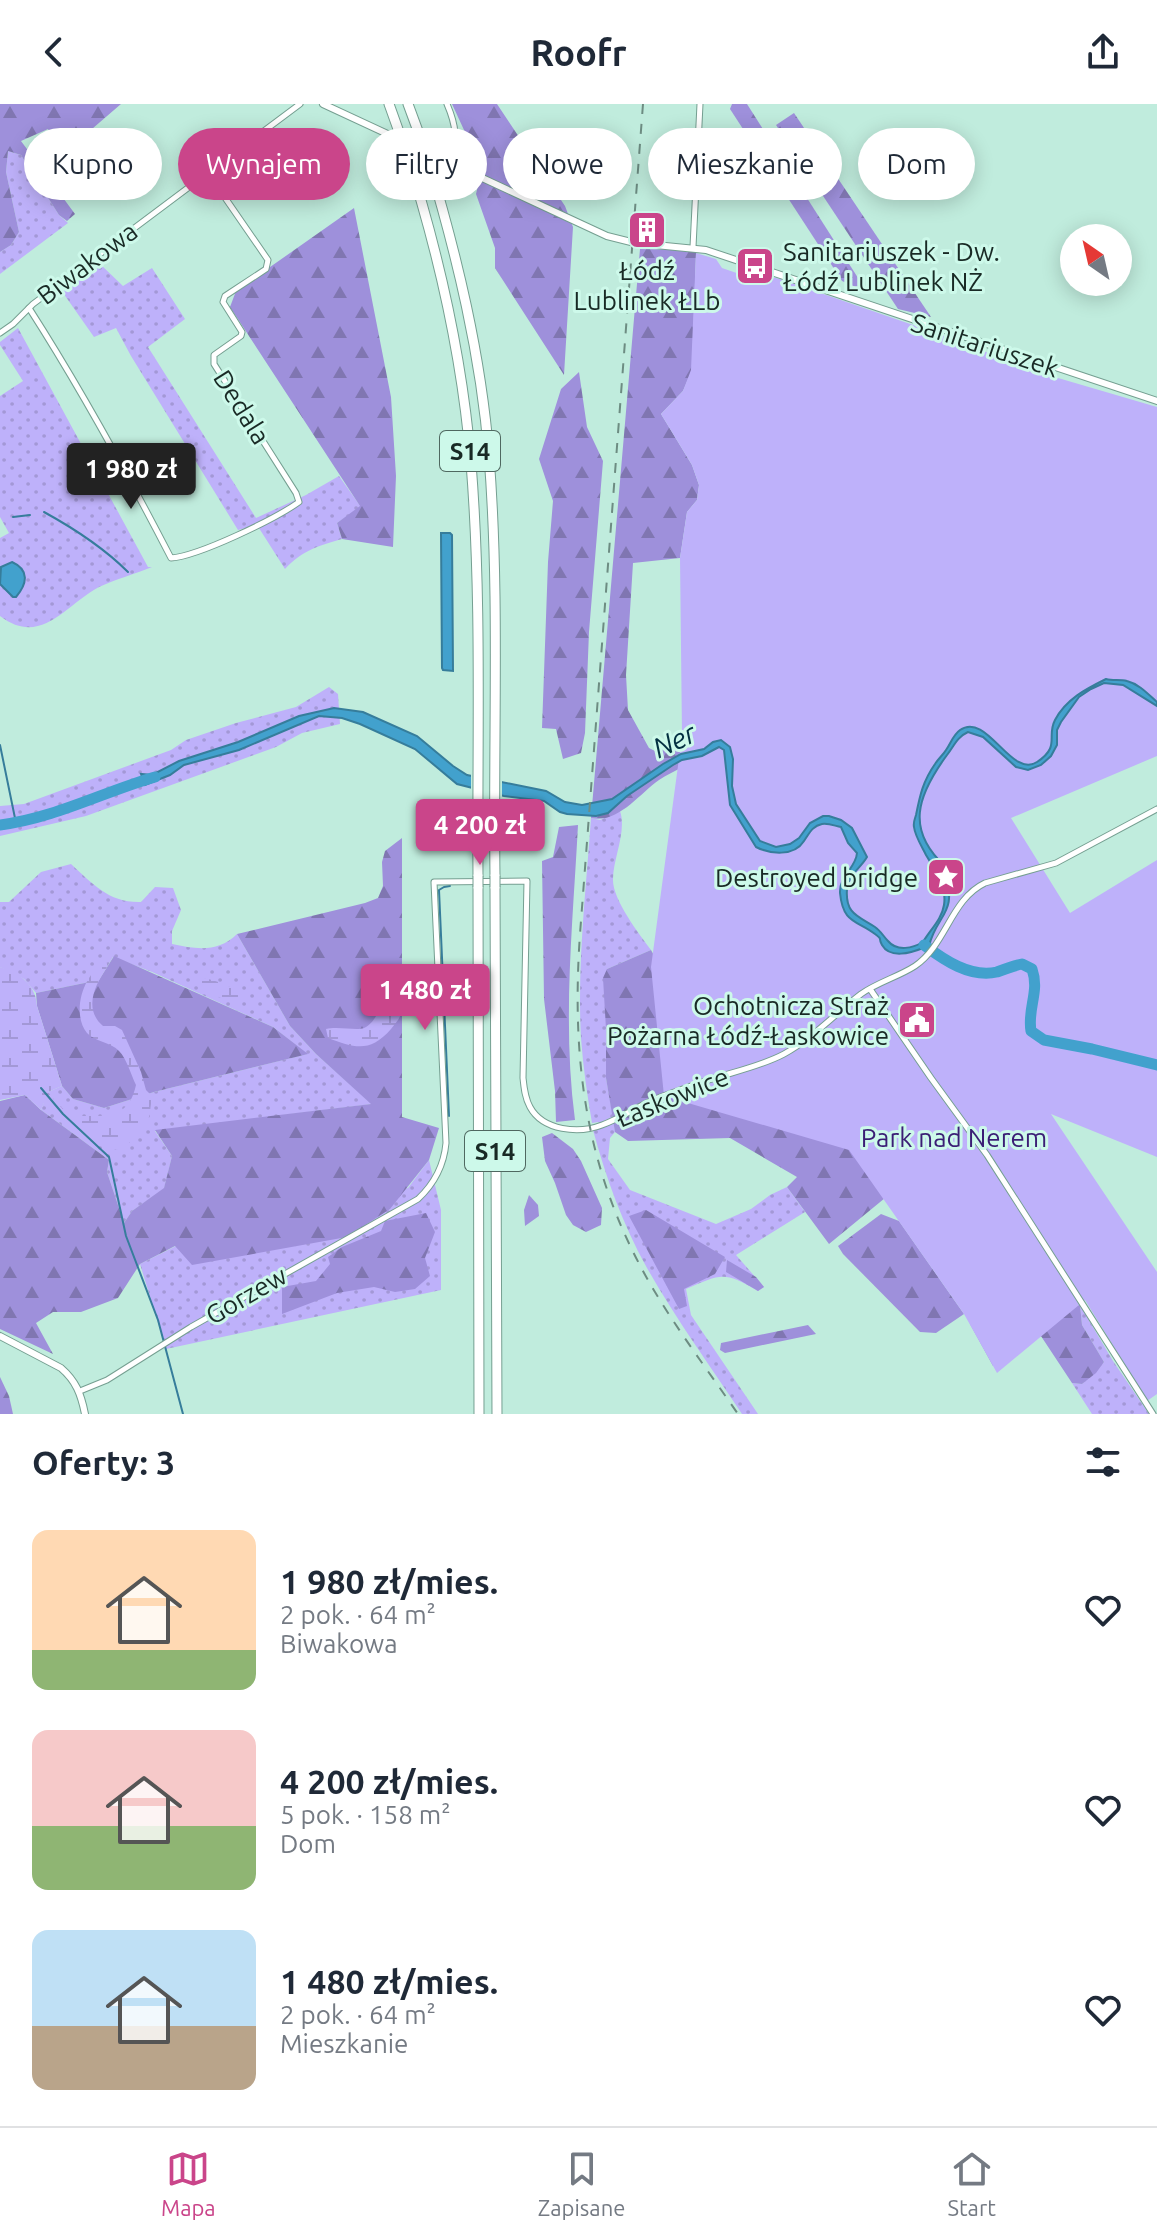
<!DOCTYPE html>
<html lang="pl">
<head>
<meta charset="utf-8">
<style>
	:root { --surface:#fff; --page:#f6f6f7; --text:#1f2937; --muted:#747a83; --line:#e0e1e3; --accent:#ca458a }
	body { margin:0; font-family:Ubuntu,sans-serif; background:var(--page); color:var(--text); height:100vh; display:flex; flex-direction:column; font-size:30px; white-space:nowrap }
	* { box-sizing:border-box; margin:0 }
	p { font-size:26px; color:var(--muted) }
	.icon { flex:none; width:44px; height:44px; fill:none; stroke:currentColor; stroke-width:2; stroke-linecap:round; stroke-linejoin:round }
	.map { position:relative; height:1310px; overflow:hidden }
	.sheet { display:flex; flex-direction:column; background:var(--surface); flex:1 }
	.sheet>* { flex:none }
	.guide { position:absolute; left:24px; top:24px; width:1110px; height:72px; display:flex; gap:16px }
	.needle { width:52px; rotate:326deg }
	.tools { position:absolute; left:1060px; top:120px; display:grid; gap:16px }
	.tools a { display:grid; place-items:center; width:72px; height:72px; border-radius:50%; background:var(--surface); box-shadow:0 4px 20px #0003; font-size:40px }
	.price { position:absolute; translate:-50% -68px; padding:0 18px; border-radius:8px; background:var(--accent); color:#fff; font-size:26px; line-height:52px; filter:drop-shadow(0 2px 4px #0008) }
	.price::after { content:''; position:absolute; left:50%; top:48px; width:24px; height:18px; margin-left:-12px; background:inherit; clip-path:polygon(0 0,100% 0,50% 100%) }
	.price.on { background:#222; color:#fff }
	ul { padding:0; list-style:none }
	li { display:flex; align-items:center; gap:24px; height:200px; padding:0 32px }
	li span { display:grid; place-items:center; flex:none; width:224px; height:160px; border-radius:16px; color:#555 }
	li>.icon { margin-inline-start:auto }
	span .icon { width:96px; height:96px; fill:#fffc; stroke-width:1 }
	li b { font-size:34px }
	h2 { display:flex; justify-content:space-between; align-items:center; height:96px; padding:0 32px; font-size:34px }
	.pill { padding:0 28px; border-radius:36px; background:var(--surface); box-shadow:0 4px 20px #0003; font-size:28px; line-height:72px }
	.pill.on { background:var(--accent); color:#fff }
	header { display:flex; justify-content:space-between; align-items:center; height:104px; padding:0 32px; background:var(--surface); font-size:36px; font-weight:700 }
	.tabs { display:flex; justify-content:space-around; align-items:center; height:112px; border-top:2px solid var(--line); background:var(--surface); font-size:22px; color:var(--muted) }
	.tabs a { display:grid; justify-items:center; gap:4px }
	.tabs .on { color:var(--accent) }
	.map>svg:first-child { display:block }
</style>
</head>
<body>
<header><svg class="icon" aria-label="back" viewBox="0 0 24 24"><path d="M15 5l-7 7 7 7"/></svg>Roofr<svg class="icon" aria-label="share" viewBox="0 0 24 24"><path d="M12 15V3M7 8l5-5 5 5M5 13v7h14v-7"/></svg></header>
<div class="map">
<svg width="1157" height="1310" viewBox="0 0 1157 1310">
	<defs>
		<pattern id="grass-dots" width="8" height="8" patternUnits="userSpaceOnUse" patternTransform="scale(2)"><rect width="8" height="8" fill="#beb1fa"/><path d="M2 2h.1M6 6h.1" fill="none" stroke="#a398d6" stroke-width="1.8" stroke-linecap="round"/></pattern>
		<pattern id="forest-firs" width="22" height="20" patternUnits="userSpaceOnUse" patternTransform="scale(2)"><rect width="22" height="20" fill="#9e90db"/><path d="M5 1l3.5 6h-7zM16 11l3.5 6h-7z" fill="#8076b1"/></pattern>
		<pattern id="wetland-marsh" width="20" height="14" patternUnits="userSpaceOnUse" patternTransform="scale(2)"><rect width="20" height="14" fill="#beb1fa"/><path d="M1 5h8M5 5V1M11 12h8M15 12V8" fill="none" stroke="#a398d6"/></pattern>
	</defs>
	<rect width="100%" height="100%" fill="#c0ecdd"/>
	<g fill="url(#grass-dots)">
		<polygon points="8,47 21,51 59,111 68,119 0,170 0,148 11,141 19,128 6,68"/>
		<path d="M 92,155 L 99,159 L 123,182 L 152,164 L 185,215 L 148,243 L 256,414 L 306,391 L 339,372 L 361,403 L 337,419 L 342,435 C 318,442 303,446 285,465 L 257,421 L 238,426 L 131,252 L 116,224 L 94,233 L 61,186 Z"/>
		<path d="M 18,224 L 148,463 L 152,463 C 135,470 116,475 99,483 C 64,502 41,543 0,512 L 0,434 L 9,429 L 0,413 L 0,292 L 23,277 L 0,241 L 0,238 Z"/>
		<polygon points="329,583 338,590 340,620 302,629 276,643 86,712 0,732 0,702 24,700 171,646 186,636 236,619 296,603"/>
		<path d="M 620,707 C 627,727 613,755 613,775 C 612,795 639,830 651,846 L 607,865 L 606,974 L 613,1013 L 599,1019 L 598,1018 L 592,1019 C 587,990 583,962 581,934 C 577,861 586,787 591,714 L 600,716 Z"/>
		<path d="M 71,760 C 93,780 109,799 141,798 L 155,783 L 173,784 L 181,806 L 172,827 L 172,840 C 196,845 218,849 237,830 L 290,922 L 316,950 L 372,1000 L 155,1027 L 172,1052 L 164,1085 L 132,1107 L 124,1119 L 107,1068 L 109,1056 L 41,1006 L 48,988 L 62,982 L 73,995 L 104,1004 L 154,988 L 307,950 L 273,923 L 152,868 L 113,853 L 99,876 L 36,889 L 24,875 L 0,863 L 0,798 L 9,798 L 41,768 Z"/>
		<path d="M 614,1018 L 615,1028 L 610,1034 L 608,1055 L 630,1086 L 716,1120 L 751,1105 L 770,1091 L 787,1083 L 805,1108 L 736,1151 L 764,1183 L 758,1187 C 723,1167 722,1170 686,1185 L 691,1211 L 758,1310 L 742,1310 C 710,1262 676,1215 647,1164 C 623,1121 606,1074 593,1026 Z"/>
		<polygon points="429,1056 441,1106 441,1186 166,1245 140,1160 176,1142 408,1084"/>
		<polygon points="1080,1201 1113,1257 1149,1310 1092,1310 1072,1279 1082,1280 1104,1258 1082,1221"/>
	</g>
	<g fill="url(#forest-firs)">
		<polygon points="0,0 121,0 85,31 58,41 48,25 21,37 75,110 67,117 59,111 21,51 8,47 6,68 19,128 11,141 0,148"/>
		<polygon points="452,0 497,0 565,102 573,123 564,271 495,164 495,144 476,90 482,65"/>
		<polygon points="732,0 747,0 867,188 842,177 730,5"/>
		<polygon points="794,9 931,213 898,205 776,21"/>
		<polygon points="354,104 391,293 396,372 393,443 342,435 337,419 360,402 230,203 236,187"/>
		<path d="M 640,145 L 693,146 L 696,149 L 692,266 L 683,287 L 661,310 L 692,361 L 699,381 L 697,396 L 687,408 L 680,454 L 633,459 L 626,571 L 628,606 L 649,644 L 655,647 L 694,618 L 683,663 C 675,667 666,671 659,676 C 639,690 618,720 591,714 Z"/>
		<polygon points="579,268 587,323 603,357 589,528 585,629 581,649 563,655 556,625 542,624 548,458 553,397 539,355 561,285"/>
		<path d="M 578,721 C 573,819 562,918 575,1016 L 556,1018 L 555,987 L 544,895 L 542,757 L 553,753 L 559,723 Z"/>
		<polygon points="402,734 402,1013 439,1024 429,1056 390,1105 347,1133 192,1161 175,1142 140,1160 118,1194 81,1208 53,1208 36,1219 53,1250 0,1225 0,997 25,991 41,1006 109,1056 107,1068 124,1119 132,1107 164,1084 172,1052 155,1026 371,1000 316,950 290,922 237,830 365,799 378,794 383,782 382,758 385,747"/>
		<polygon points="651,846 680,899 832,929 885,1094 829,1140 787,1083 797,1073 730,1034 628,1037 615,1028 606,974 606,925 603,874 607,865"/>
		<polygon points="114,852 273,923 308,950 154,988 104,1004 73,995 62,982 37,902 36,889 99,876"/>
		<polygon points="552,1029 573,1045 581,1057 602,1104 601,1121 586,1128 573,1121 566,1111 555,1079 545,1057 542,1033"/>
		<polygon points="529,1091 538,1101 539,1112 525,1122 524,1106"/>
		<polygon points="646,1106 725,1153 715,1170 684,1185 687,1202 679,1205 629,1112"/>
		<polygon points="426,1109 435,1128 425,1154 430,1172 415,1185 395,1188 374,1183 337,1189 282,1210 282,1183 316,1177 330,1160 328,1153 342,1143 381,1127 385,1117"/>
		<polygon points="881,1110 899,1117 964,1210 936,1229 920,1228 843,1150 838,1142"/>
		<polygon points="727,1156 756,1173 764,1183 758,1187 726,1168"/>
		<polygon points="1080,1201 1082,1221 1104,1258 1096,1269 1082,1280 1072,1279 1035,1223 993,1262 970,1220 985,1209"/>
		<polygon points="808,1221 816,1230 725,1249 720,1246 721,1239"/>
		<polygon points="0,1273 9,1292 13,1310 0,1310"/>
	</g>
	<g fill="url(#wetland-marsh)">
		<path d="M 107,859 L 107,863 C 95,881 83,905 103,922 L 115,922 L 122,926 L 141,968 L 146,986 L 153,993 C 150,1000 151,1006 149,1013 C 143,1030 132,1038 117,1046 L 90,1036 L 44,999 L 41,1006 L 25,991 L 0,996 L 0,863 C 20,869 36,881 37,902 L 62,982 L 48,988 C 53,995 62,1006 71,1010 C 76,1012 84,1012 89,1012 C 115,1013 130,1008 136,981 C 131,971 127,955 119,947 C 111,938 95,938 87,929 C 71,910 83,867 107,859 Z"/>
		<path d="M 196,872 C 212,876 230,879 242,892 L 239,901 L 203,887 L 193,878 Z"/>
		<path d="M 399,890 C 400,896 402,904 401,909 C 400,915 394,921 391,925 C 370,949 355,944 328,934 L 326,925 C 338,922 356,927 364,924 C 381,916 378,893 399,890 Z"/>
	</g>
	<polygon fill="#beb1fa" points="696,149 716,155 722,164 757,176 759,170 780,175 942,231 1041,269 1157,303 1157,652 1011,714 1070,809 1157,756 1157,1053 1051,1010 1157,1168 1157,1290 1147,1297 1085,1196 997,1269 964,1210 849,1046 664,992 651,863 682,632 680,454 687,408 697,396 699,381 692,361 661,310 683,287 691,266"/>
	<g fill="#42a1cd" stroke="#367d9b" stroke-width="2">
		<polygon points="441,429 450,429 452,431 453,567 443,566 442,564"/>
		<path d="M 12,458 C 30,466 27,480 16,493 L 13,493 L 0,480 L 1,463 Z"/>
		<path d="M 1106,575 C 1113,577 1120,575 1127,577 C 1139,580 1148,590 1157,598 L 1157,602 L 1123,581 L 1104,579 L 1091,585 L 1079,593 L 1061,618 L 1057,626 L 1057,641 L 1051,652 L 1041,661 L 1028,666 L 1016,663 L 983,633 L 968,628 C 957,633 954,642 947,651 C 917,692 905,726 946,763 L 944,768 C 959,810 937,809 929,842 L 932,844 L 929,848 L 923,844 C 911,849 890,855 882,841 C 877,832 884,837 875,830 C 857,816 843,820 840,789 C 839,772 856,764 857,749 L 848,739 L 841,723 C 835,722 829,719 822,720 C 812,722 809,730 804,737 C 794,753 770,750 756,743 L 730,701 L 724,646 L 719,643 L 702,652 L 682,656 L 673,661 L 627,692 L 608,709 L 596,712 L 567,710 L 560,708 L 544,697 L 504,692 L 457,680 L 415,645 L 360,620 L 342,614 L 319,612 L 239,646 L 184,661 L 170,671 L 145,681 L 141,670 L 152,671 L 179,657 L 238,638 L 299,612 L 334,604 L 363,608 L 417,632 L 453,662 L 467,671 L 546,687 L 565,698 L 582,701 L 612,695 L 663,660 L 681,650 L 704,645 L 713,638 L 721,636 L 730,643 L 733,655 L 732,682 L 736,700 L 760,737 L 776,743 L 790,740 L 799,734 L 810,719 L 823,712 L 829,712 L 841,716 L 852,724 L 867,753 C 860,765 848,771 847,785 C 845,810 858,812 875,823 C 881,827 883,832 888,837 C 897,848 913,844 923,838 C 930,826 942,815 944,801 C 947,782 935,766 926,751 C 922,743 915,732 914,723 C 913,718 915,715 916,711 C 920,691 923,677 935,660 C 938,655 943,651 946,646 C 951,639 953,631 960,626 C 987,607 1011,675 1037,658 C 1061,642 1046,633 1055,616 C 1066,595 1086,585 1106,575 Z"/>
	</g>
	<polygon fill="#c0ecdd" points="471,668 502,675 502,695 471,688"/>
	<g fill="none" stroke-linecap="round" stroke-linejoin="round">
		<g stroke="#367d9b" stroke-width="2">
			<path d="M 44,408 C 75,425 103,443 128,468"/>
			<polyline points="13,413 30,411"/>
			<polyline points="0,641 16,719"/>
			<polyline points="445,906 459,905"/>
			<polyline points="41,984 63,1010 109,1053 126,1132 158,1216 183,1310"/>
			<polyline points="449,1012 439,786 444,783 450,782"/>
		</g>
		<g stroke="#42a1cd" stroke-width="11">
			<path d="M 0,721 C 55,714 103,688 155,673"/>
			<path d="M 924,841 C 944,856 970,874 997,868 C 1005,865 1013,862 1022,860 L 1032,865 C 1040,888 1027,904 1031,927 L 1044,936 L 1092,945 L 1157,961"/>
		</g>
		<g stroke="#759f91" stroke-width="7">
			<g id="minor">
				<path d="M 447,0 C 456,21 458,36 451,58"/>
				<polyline points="693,143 700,0"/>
				<path d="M 29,204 C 81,285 127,369 171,454 C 199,452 275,415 299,398 L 296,389 L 214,260 L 214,251 L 241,232 L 242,228 L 223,198 L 225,192 L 266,165 L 268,156 L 208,69"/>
				<polyline points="0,229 13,220 33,200 300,0"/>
				<polyline points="870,885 931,974 987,1051 1153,1310"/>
				<path d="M 80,1287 L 107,1276 L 191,1223 L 418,1095 C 434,1080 444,1061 446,1039 L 434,778 L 527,777 L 523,974 C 524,984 525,994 530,1003 C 543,1027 579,1030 602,1021 C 619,1015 635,1004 651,997 C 664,991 678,987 691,982 C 721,970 756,965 784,950 C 812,935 836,909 861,890 C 878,878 898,873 915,862 C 946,841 951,795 985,779 L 1056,759 L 1157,705"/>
			</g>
		</g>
		<g stroke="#759f91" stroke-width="8">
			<g id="tertiary">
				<polyline points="323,0 607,132 635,139 706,146 1157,297"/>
				<path d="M 0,1232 L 61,1264 C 76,1277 81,1290 85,1310"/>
			</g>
		</g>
		<g stroke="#759f91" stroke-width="11">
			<g id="motorway">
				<polyline points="389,0 399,28"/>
				<polyline points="408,0 422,38"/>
				<path d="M 405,44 C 438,146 462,251 471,359 C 482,496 477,634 478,772"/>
				<path d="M 428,55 C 457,152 481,251 489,352 C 500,492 493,632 495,772"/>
				<polyline points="478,783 479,1310"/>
				<polyline points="495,783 497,1310"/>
			</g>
		</g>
		<use href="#minor" stroke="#fff" stroke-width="5"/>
		<use href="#tertiary" stroke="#fff" stroke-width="6"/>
		<use href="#motorway" stroke="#fff" stroke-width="9"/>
		<path stroke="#6d8c82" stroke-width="2" stroke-dasharray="10 10" stroke-linecap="butt" d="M 643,0 L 580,830 C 571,959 586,1070 652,1183 C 678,1227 709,1268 738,1310"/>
		<g stroke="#759f91" stroke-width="11" stroke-linecap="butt">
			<g id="motorway-bridge">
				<polyline points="399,28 405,44"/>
				<polyline points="422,38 428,55"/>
				<polyline points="478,772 478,783"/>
				<polyline points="495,772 495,783"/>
			</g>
		</g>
		<use href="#motorway-bridge" stroke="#fff" stroke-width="9"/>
	</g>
	<defs>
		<g id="building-square" transform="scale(2)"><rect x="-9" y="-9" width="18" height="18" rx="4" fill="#ca458a" stroke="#cdf9ea"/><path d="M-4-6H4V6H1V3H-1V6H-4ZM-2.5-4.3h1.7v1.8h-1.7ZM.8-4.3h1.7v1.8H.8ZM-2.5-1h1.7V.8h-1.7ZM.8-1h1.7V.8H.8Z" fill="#fff"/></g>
		<g id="bus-square" transform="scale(2)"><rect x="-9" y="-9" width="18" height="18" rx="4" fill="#ca458a" stroke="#cdf9ea"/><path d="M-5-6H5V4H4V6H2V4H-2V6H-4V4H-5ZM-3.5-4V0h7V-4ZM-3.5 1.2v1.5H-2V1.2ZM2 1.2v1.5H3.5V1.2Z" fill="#fff"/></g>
		<g id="sight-square" transform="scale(2)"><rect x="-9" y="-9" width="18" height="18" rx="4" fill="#ca458a" stroke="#cdf9ea"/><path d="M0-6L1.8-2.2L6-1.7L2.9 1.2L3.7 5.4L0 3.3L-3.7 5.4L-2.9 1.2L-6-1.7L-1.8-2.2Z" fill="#fff"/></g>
		<g id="civic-square" transform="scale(2)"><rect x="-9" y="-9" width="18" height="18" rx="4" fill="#ca458a" stroke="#cdf9ea"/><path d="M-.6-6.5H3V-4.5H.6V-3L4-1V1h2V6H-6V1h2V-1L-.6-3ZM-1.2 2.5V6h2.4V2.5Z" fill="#fff"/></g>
	</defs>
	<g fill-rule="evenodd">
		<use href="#building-square" x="647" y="126"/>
		<use href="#bus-square" x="755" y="162"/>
		<use href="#sight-square" x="946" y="773"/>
		<use href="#civic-square" x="917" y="916"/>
	</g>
	<g text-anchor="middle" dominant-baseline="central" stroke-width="6" stroke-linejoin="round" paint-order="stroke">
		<g fill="#cdf9ea" stroke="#4f6860" stroke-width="2">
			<rect x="440" y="327" width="60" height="40" rx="6"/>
			<rect x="465" y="1027" width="60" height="40" rx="6"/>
		</g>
		<g font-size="24" font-weight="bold" fill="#192a25">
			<text x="470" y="347">S14</text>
			<text x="495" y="1047">S14</text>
		</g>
		<g font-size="26" fill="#192a25" stroke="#cdf9ea" text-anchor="end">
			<text x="783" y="147" text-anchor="start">Sanitariuszek - Dw.<tspan x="783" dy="30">Łódź Lublinek NŻ</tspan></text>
			<text x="647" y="166" text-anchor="middle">Łódź<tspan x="647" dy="30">Lublinek ŁLb</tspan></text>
			<text x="918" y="773">Destroyed bridge</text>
			<text x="889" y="901">Ochotnicza Straż<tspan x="889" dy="30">Pożarna Łódź-Łaskowice</tspan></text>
		</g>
		<g font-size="26" fill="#192a25" stroke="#cdf9ea">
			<text transform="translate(87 159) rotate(-37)">Biwakowa</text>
			<text transform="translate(985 241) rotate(18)">Sanitariuszek</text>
			<text transform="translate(242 303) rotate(58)">Dedala</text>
			<text transform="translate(672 993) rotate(-22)">Łaskowice</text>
			<text transform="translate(246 1191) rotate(-30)">Gorzew</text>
		</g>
		<g font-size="26" fill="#3b1e75" stroke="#cdf9ea">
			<text x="954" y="1033">Park nad Nerem</text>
		</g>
		<g font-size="28" font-style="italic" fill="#032f41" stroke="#cdf9ea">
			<text transform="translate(674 636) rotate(-25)">Ner</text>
		</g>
	</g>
</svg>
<div class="tools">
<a><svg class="needle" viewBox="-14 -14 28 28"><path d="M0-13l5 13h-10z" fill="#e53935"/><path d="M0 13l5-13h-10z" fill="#747a83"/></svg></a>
</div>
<b class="price on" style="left:131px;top:407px">1 980 zł</b>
<b class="price" style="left:480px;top:763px">4 200 zł</b>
<b class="price" style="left:425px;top:928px">1 480 zł</b>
<div class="guide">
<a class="pill">Kupno</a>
<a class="pill on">Wynajem</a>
<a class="pill">Filtry</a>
<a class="pill">Nowe</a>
<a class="pill">Mieszkanie</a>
<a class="pill">Dom</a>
</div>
</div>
<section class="sheet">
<h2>Oferty: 3<svg class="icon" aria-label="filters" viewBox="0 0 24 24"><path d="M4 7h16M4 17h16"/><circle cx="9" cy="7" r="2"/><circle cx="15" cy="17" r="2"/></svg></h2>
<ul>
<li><span style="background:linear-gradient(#ffd9b3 75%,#8fb573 0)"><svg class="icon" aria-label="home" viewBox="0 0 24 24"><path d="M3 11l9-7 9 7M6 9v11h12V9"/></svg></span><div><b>1 980 zł/mies.</b><p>2 pok. · 64 m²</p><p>Biwakowa</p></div><svg class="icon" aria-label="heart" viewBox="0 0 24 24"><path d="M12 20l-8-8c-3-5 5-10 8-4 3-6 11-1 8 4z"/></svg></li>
<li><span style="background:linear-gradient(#f6c9c9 60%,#8fb573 0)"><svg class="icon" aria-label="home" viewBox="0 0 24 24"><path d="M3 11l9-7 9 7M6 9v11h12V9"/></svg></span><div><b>4 200 zł/mies.</b><p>5 pok. · 158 m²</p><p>Dom</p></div><svg class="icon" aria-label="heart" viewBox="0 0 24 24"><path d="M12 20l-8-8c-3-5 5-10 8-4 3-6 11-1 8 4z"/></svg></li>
<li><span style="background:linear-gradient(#bfe0f5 60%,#b9a48a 0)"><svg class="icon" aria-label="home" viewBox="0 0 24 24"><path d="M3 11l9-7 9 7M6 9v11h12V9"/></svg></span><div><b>1 480 zł/mies.</b><p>2 pok. · 64 m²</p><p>Mieszkanie</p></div><svg class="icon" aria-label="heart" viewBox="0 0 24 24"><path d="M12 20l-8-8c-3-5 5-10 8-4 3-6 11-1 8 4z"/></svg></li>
</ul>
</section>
<nav class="tabs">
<a class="on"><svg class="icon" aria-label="map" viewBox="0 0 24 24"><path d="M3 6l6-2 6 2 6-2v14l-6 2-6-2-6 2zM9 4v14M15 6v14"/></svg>Mapa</a>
<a><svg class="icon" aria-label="saved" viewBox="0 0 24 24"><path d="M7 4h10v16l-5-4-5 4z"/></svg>Zapisane</a>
<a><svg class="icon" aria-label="home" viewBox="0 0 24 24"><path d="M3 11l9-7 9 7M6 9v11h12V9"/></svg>Start</a>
</nav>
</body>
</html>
